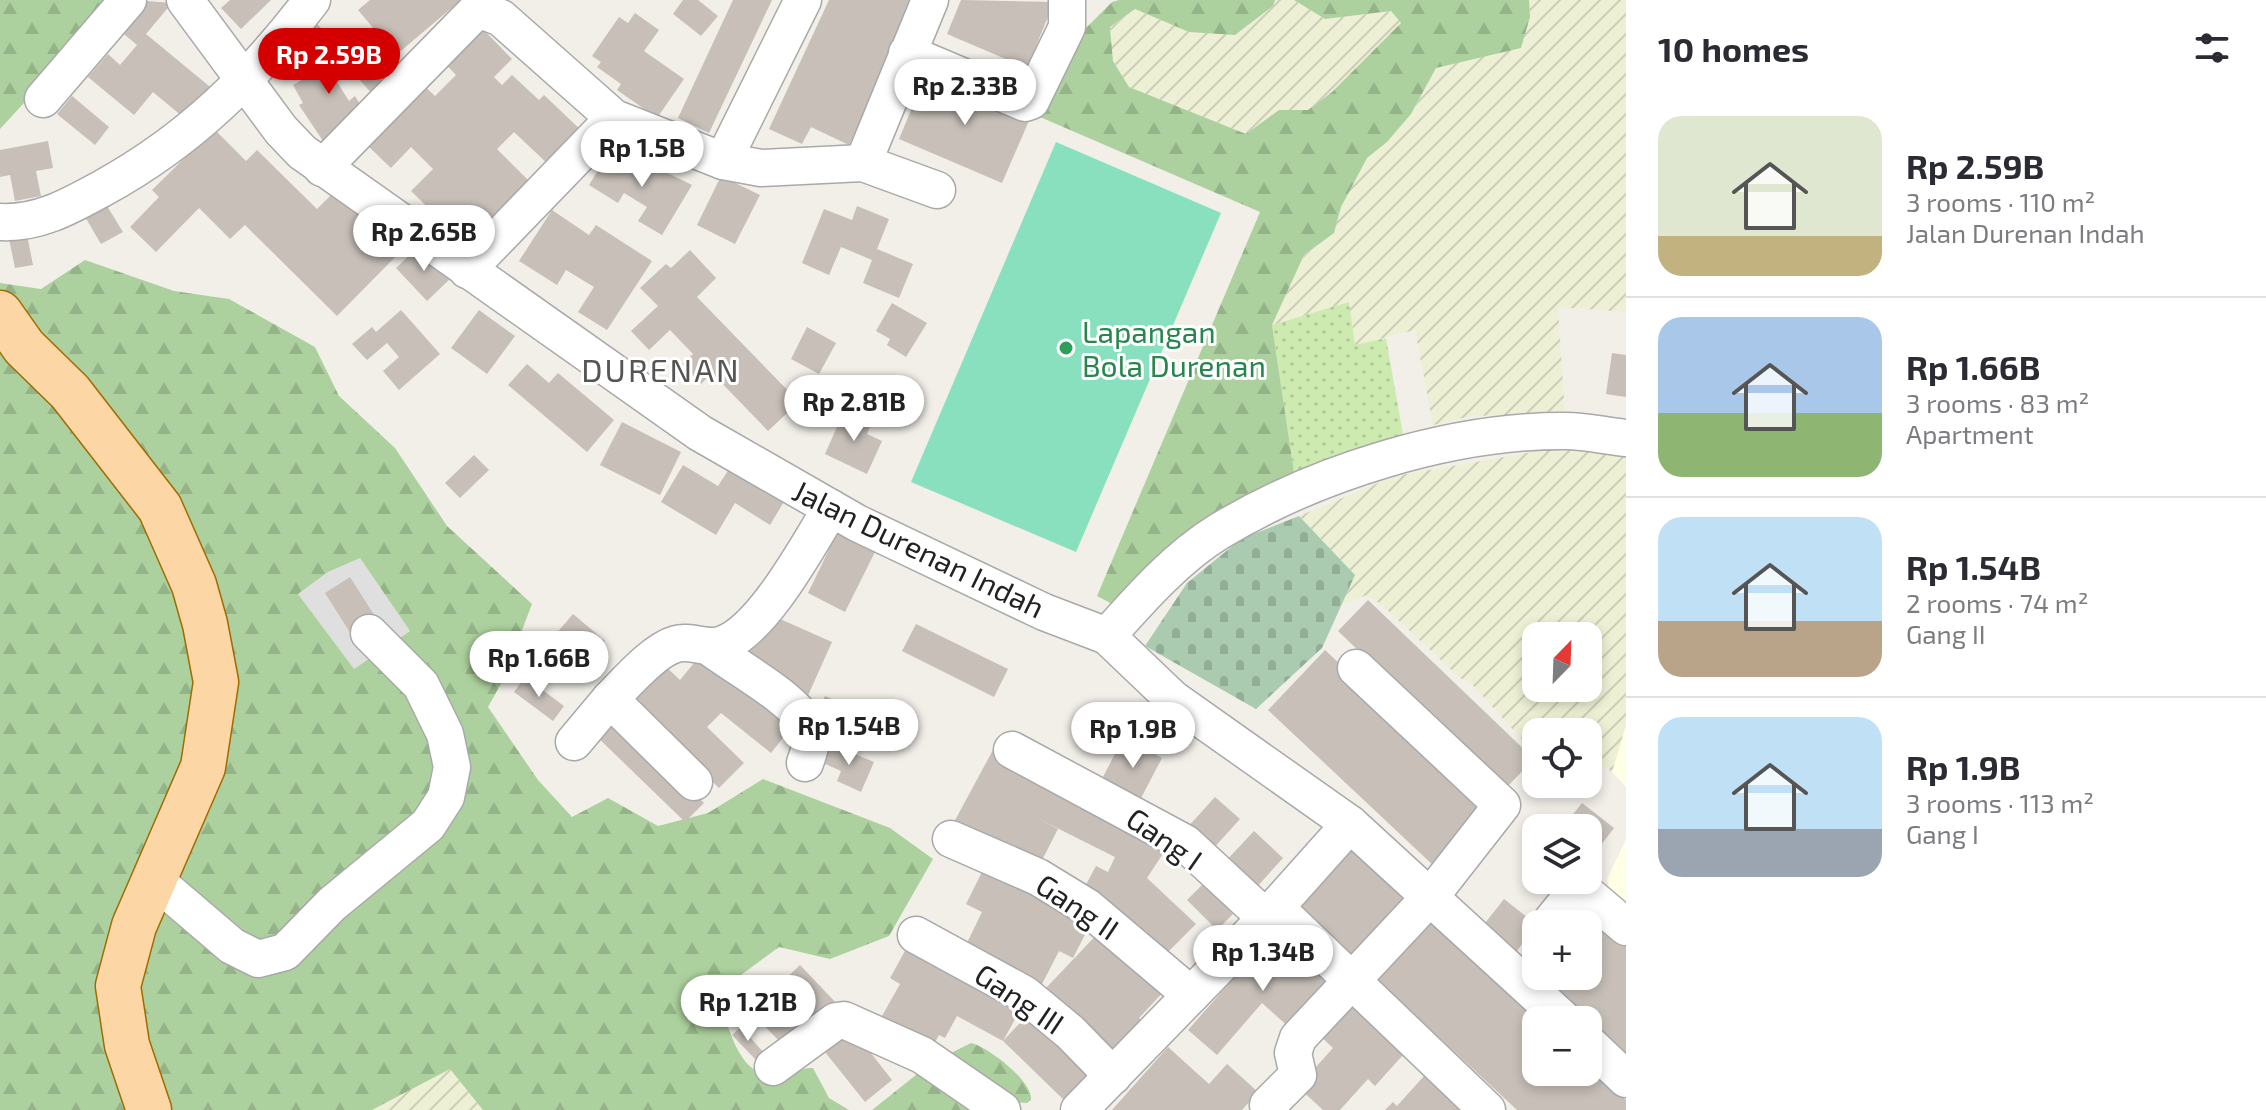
<!DOCTYPE html>
<html lang="en">
<head>
<meta charset="utf-8">
<style>
	:root { --surface:#fff; --page:#f7f7f7; --text:#2b2b33; --muted:#7c7c81; --line:#e1e1e2; --accent:#d40000 }
	body { margin:0; font-family:"Exo 2",sans-serif; background:var(--page); color:var(--text); height:100vh; display:flex; flex-direction:column; font-size:30px; white-space:nowrap }
	* { box-sizing:border-box; margin:0 }
	p { font-size:26px; color:var(--muted) }
	.icon { flex:none; width:44px; height:44px; fill:none; stroke:currentColor; stroke-width:2; stroke-linecap:round; stroke-linejoin:round }
	.map { position:relative; flex:1; overflow:hidden }
	.drawer { display:flex; flex-direction:column; background:var(--surface); width:640px }
	.drawer>* { flex:none }
	.needle { width:52px; rotate:23deg }
	.fabs { position:absolute; left:1522px; top:622px; display:grid; gap:16px }
	.fabs a { display:grid; place-items:center; width:80px; height:80px; border-radius:16px; background:var(--surface); box-shadow:0 4px 12px #0003; font-size:40px }
	.price { position:absolute; translate:-50% -68px; padding:0 18px; border-radius:28px; background:#fff; color:#222; font-size:26px; line-height:52px; filter:drop-shadow(0 2px 4px #0008) }
	.price::after { content:''; position:absolute; left:50%; top:48px; width:24px; height:18px; margin-left:-12px; background:inherit; clip-path:polygon(0 0,100% 0,50% 100%) }
	.price.active { background:var(--accent); color:#fff }
	ul { padding:0; list-style:none }
	li { display:flex; align-items:center; gap:24px; height:200px; padding:0 32px }
	li+li { border-top:2px solid var(--line) }
	li span { display:grid; place-items:center; flex:none; width:224px; height:160px; border-radius:24px; color:#555 }
	li>.icon { margin-inline-start:auto }
	span .icon { width:96px; height:96px; fill:#fffc; stroke-width:1 }
	li b { font-size:34px }
	h2 { display:flex; justify-content:space-between; align-items:center; height:96px; padding:0 32px; font-size:34px }
	main { display:flex; flex:1; min-height:0 }
	.map>svg:first-child { display:block }
</style>
</head>
<body>
<main>
<div class="map">
<svg width="1626" height="1110" viewBox="0 0 1626 1110">
	<defs>
		<pattern id="farmland-furrows" width="10" height="10" patternUnits="userSpaceOnUse" patternTransform="scale(2)"><rect width="10" height="10" fill="#eef0d5"/><path d="M-1 1l2-2M0 10L10 0M9 11l2-2" fill="none" stroke="#ccceb7"/></pattern>
		<pattern id="grass-dots" width="8" height="8" patternUnits="userSpaceOnUse" patternTransform="scale(2)"><rect width="8" height="8" fill="#cdebb0"/><path d="M2 2h.1M6 6h.1" fill="none" stroke="#b0c997" stroke-width="1.8" stroke-linecap="round"/></pattern>
		<pattern id="forest-firs" width="22" height="20" patternUnits="userSpaceOnUse" patternTransform="scale(2)"><rect width="22" height="20" fill="#add19e"/><path d="M5 1l3.5 6h-7zM16 11l3.5 6h-7z" fill="#95b388"/></pattern>
		<pattern id="cemetery-stones" width="16" height="16" patternUnits="userSpaceOnUse" patternTransform="scale(2)"><rect width="16" height="16" fill="#aacbaf"/><path d="M2 7V4a2 2 0 0 1 4 0v3zM10 15v-3a2 2 0 0 1 4 0v3z" fill="#92ae96"/></pattern>
	</defs>
	<rect width="100%" height="100%" fill="#f2efe9"/>
	<polygon fill="#e0dfdf" points="360,558 410,631 354,670 298,594 328,572"/>
	<g fill="#ffffe5">
		<polygon points="1626,725 1626,787 1612,772"/>
		<polygon points="1626,839 1626,910 1611,896 1607,879"/>
	</g>
	<g fill="url(#farmland-furrows)" fill-rule="evenodd">
		<polygon points="1275,0 1294,0 1325,19 1391,11 1401,23 1332,92 1308,110 1279,110 1246,134 1129,87 1113,61 1110,27 1135,9 1189,32 1272,7"/>
		<polygon points="1529,0 1626,0 1626,312 1558,307 1565,414 1471,416 1433,425 1415,330 1355,345 1349,303 1272,325 1304,255 1334,233 1342,204 1367,158 1387,142 1411,114 1436,68 1472,57 1530,17"/>
		<path d="M 1573,445 L 1626,449 L 1626,725 L 1612,772 L 1588,753 L 1588,732 L 1536,732 L 1536,755 L 1470,682 L 1460,678 L 1382,605 L 1367,595 L 1342,604 L 1355,575 L 1299,516 L 1395,476 ZM 1536,636 L 1588,636 L 1588,688 L 1536,688 Z"/>
		<polygon points="450,1069 483,1110 372,1110"/>
	</g>
	<polygon fill="url(#grass-dots)" points="1349,302 1355,345 1386,338 1404,440 1295,479 1272,325"/>
	<g fill="url(#forest-firs)" fill-rule="evenodd">
		<polygon points="0,0 119,0 0,129"/>
		<polygon points="1119,0 1275,0 1273,6 1235,35 1189,32 1135,9 1110,27 1113,61 1129,87 1246,134 1279,110 1308,110 1332,92 1401,23 1391,11 1325,19 1294,0 1529,0 1530,17 1521,48 1436,68 1411,114 1387,142 1367,158 1341,207 1334,233 1304,255 1272,325 1295,479 1118,607 1097,596 1260,212 1040,117 1073,41 1112,2"/>
		<path d="M 85,260 L 174,291 L 229,299 L 315,347 L 339,396 L 395,448 L 447,526 L 532,604 L 503,680 L 488,707 L 538,780 L 572,817 L 608,798 L 658,826 L 708,813 L 763,779 L 890,828 L 933,859 L 889,936 L 830,959 L 779,947 L 741,975 L 723,1014 C 735,1044 743,1079 782,1076 C 793,1075 801,1067 813,1068 L 829,1098 L 849,1110 L 483,1110 L 450,1069 L 372,1110 L 0,1110 L 0,283 L 41,289 ZM 360,558 L 410,631 L 354,669 L 298,594 L 328,572 Z"/>
		<path d="M 971,1043 C 988,1047 1033,1081 1031,1100 L 1027,1103 L 982,1100 L 966,1110 L 872,1110 L 931,1063 Z"/>
	</g>
	<polygon fill="url(#cemetery-stones)" points="1299,516 1355,575 1322,648 1256,709 1145,646 1187,583 1241,539"/>
	<polygon fill="#88e0be" points="1056,142 1221,213 1076,552 911,482"/>
	<g fill="#c7bfb8">
		<polygon points="134,0 172,3 146,34 215,91 189,122 153,92 134,115 88,77 108,54 120,65 137,45 113,25"/>
		<polygon points="230,0 271,0 241,29 221,8"/>
		<polygon points="370,0 461,0 396,55 358,10"/>
		<polygon points="683,0 698,0 718,16 701,36 673,14"/>
		<polygon points="733,0 772,0 709,133 678,118"/>
		<polygon points="829,0 917,0 849,145 811,127 802,144 769,129"/>
		<polygon points="961,0 1054,2 1027,68 947,34"/>
		<polygon points="635,13 659,30 644,51 684,79 657,118 617,90 621,84 597,67 601,62 592,56 619,17 628,23"/>
		<polygon points="314,21 331,38 287,80 271,63"/>
		<polygon points="477,23 512,59 494,77 502,85 512,75 539,100 544,95 583,132 550,166 514,132 497,149 529,181 482,228 465,212 449,228 411,191 433,169 411,147 391,168 368,146 419,81 435,96 456,75 441,59"/>
		<polygon points="335,44 352,72 337,82 349,101 355,96 366,115 323,141 299,105 303,103 293,85 324,67 316,55"/>
		<polygon points="384,56 399,73 373,95 358,78"/>
		<polygon points="927,72 1031,116 1002,183 899,139"/>
		<polygon points="72,96 109,127 95,145 57,114"/>
		<polygon points="214,129 246,161 257,150 317,209 338,188 406,246 337,316 245,225 230,239 199,208 156,252 130,227 159,197 152,190"/>
		<polygon points="48,141 53,168 36,171 41,196 15,201 10,175 0,177 0,150"/>
		<polygon points="610,151 639,168 643,161 692,185 662,235 638,221 647,207 624,193 618,203 589,185"/>
		<polygon points="721,176 760,195 735,244 697,225"/>
		<polygon points="102,198 123,232 101,244 81,210"/>
		<polygon points="857,206 889,219 877,249 913,264 899,298 863,283 872,260 841,247 829,275 802,263 824,209 852,220"/>
		<polygon points="552,210 589,235 596,225 652,261 607,330 578,312 594,287 566,270 557,285 519,261"/>
		<polygon points="26,230 33,265 15,268 8,234"/>
		<polygon points="420,245 451,278 427,301 396,268"/>
		<polygon points="690,250 716,278 697,297 799,402 768,431 712,373 701,384 682,364 693,354 670,330 649,350 631,331 658,306 640,288 666,264 671,268"/>
		<polygon points="892,303 927,323 906,357 887,345 890,339 876,331"/>
		<polygon points="401,310 440,354 399,390 383,371 399,357 387,343 367,360 352,344 372,327 376,332"/>
		<polygon points="479,310 515,336 487,374 451,348"/>
		<polygon points="807,327 836,343 819,374 791,359"/>
		<polygon points="1612,353 1626,355 1626,397 1606,394"/>
		<polygon points="527,364 549,383 558,373 614,420 587,452 508,385"/>
		<polygon points="845,409 872,422 867,434 882,441 867,474 825,454"/>
		<polygon points="622,422 681,452 660,495 600,465"/>
		<polygon points="474,455 489,470 460,498 445,483"/>
		<polygon points="683,465 718,486 731,466 785,500 770,525 735,503 716,535 661,502"/>
		<polygon points="837,533 875,552 845,612 808,593"/>
		<polygon points="350,577 376,618 351,634 325,593"/>
		<polygon points="1368,600 1534,759 1504,790 1338,631"/>
		<polygon points="573,614 605,641 582,669 549,642"/>
		<polygon points="771,615 832,642 806,700 748,666 743,640 757,646"/>
		<polygon points="916,624 1008,669 994,697 902,651"/>
		<polygon points="1325,650 1479,795 1471,802 1479,810 1435,867 1268,710"/>
		<polygon points="703,652 796,721 771,753 721,713 707,727 744,763 719,788 626,697 664,665 680,680"/>
		<polygon points="525,677 564,706 553,721 514,692"/>
		<polygon points="825,696 896,728 886,748 816,715"/>
		<polygon points="611,711 704,803 685,822 591,731"/>
		<polygon points="831,744 874,762 861,792 837,781 841,771 823,763"/>
		<polygon points="1136,744 1162,758 1140,800 1103,777 1119,746 1131,752"/>
		<polygon points="993,750 1084,791 1172,840 1147,878 1196,924 1165,955 1082,892 1096,866 1108,872 1115,857 1035,817 1058,829 1039,866 953,824"/>
		<polygon points="1215,797 1240,819 1211,851 1186,829"/>
		<polygon points="1582,803 1614,828 1588,862 1588,828 1562,828"/>
		<polygon points="1254,831 1283,858 1254,890 1224,863"/>
		<polygon points="1350,849 1405,898 1353,957 1298,908"/>
		<polygon points="987,862 1094,917 1073,958 1059,951 1040,988 964,949 982,912 966,904"/>
		<polygon points="1203,884 1233,914 1217,930 1187,900"/>
		<polygon points="1504,899 1536,924 1515,954 1482,927"/>
		<polygon points="1428,915 1540,1020 1536,1020 1536,1072 1588,1072 1588,1064 1626,1100 1626,1110 1517,1110 1371,974"/>
		<polygon points="1597,915 1626,944 1626,1055 1553,984 1556,980 1552,976 1588,976 1588,924"/>
		<polygon points="1104,927 1168,987 1139,1018 1146,1025 1117,1055 1046,988"/>
		<polygon points="1275,931 1333,981 1291,1029 1262,1003 1217,1055 1188,1030"/>
		<polygon points="911,940 1024,1003 1003,1041 1033,1009 1098,1071 1067,1103 1003,1041 957,1016 945,1038 939,1035 934,1044 882,1016 900,984 890,978"/>
		<polygon points="800,965 839,1006 782,1044 751,1012"/>
		<polygon points="1353,994 1411,1046 1375,1086 1368,1079 1340,1110 1323,1110 1298,1087 1333,1048 1317,1033"/>
		<polygon points="849,1025 892,1080 865,1102 821,1047"/>
		<polygon points="741,1027 764,1053 756,1060 732,1035"/>
		<polygon points="1168,1047 1209,1084 1227,1064 1258,1092 1242,1110 1112,1110"/>
		<polygon points="1433,1066 1482,1110 1385,1110 1393,1102 1397,1106"/>
	</g>
	<g fill="none" stroke-linecap="round" stroke-linejoin="round">
		<g stroke="#a9a9a9" stroke-width="39">
			<g id="minor">
				<polyline points="185,0 281,130 302,152 700,433 857,523 1044,612 1107,636"/>
				<polyline points="907,53 1025,103 1031,101 1067,27 1067,0"/>
				<polyline points="43,99 128,0"/>
				<polyline points="723,161 803,0"/>
				<polyline points="863,163 930,0"/>
				<polyline points="322,168 474,13 481,10 501,18 614,118 723,161 761,168 863,163 937,190"/>
				<path d="M 0,222 C 39,224 70,206 103,188 C 190,140 252,79 312,0"/>
				<polyline points="467,270 614,118"/>
				<polyline points="1107,636 1173,699 1350,824 1564,1020"/>
				<path d="M 1107,636 C 1140,599 1176,558 1218,532 C 1315,473 1452,430 1566,431 C 1585,431 1606,436 1626,438"/>
				<path d="M 708,646 C 735,667 793,697 808,726 C 815,738 809,751 805,763"/>
				<polyline points="574,742 610,699"/>
				<polyline points="1012,750 1185,843 1266,918"/>
				<path d="M 694,782 L 610,699 C 626,683 654,650 676,644 C 690,640 706,649 720,645 C 761,634 809,544 831,508"/>
				<polyline points="951,839 1038,877 1087,907 1191,995"/>
				<polyline points="156,881 232,946 258,959 285,952 332,904 428,825 446,797 452,767 445,734 421,685 369,633"/>
				<polyline points="1276,908 1487,1110"/>
				<polyline points="1549,924 1579,887 1626,927"/>
				<polyline points="916,935 1024,994 1070,1032 1113,1076"/>
				<polyline points="1588,1043 1626,1079"/>
				<polyline points="773,1067 836,1021 844,1020 922,1055 1002,1110"/>
				<polyline points="1268,1105 1298,1075 1293,1053 1298,1038 1430,897 1502,805 1356,668"/>
				<polyline points="1079,1110 1266,918 1350,824"/>
			</g>
		</g>
		<g stroke="#a06b00" stroke-width="47">
			<polyline id="major" points="0,313 24,347 70,392 160,508 194,585 205,624 216,682 203,767 134,926 118,986 127,1045 149,1110"/>
		</g>
		<use href="#minor" stroke="#fff" stroke-width="36"/>
		<use href="#major" stroke="#fcd6a4" stroke-width="44"/>
	</g>
	<circle fill="#2e9e5b" stroke="#fff" stroke-width="3" cx="1066" cy="348" r="8"/>
	<g text-anchor="middle" dominant-baseline="central" stroke-width="6" stroke-linejoin="round" paint-order="stroke">
		<g font-size="30" fill="#27864d" stroke="#fff" text-anchor="start">
			<text x="1082" y="331">Lapangan<tspan x="1082" dy="34">Bola Durenan</tspan></text>
		</g>
		<g font-size="30" fill="#222" stroke="#fff">
			<text transform="translate(919 548) rotate(26)">Jalan Durenan Indah</text>
			<text transform="translate(1165 838) rotate(35)">Gang I</text>
			<text transform="translate(1078 906) rotate(34)">Gang II</text>
			<text transform="translate(1020 998) rotate(34)">Gang III</text>
		</g>
		<g font-size="32" letter-spacing="2" fill="#555" stroke="#fff">
			<text x="661" y="369">DURENAN</text>
		</g>
	</g>
</svg>
<div class="fabs">
<a><svg class="needle" viewBox="-14 -14 28 28"><path d="M0-13l5 13h-10z" fill="#e53935"/><path d="M0 13l5-13h-10z" fill="#7c7c81"/></svg></a>
<a><svg class="icon" aria-label="locate" viewBox="0 0 24 24"><circle cx="12" cy="12" r="6"/><path d="M12 2v4M12 18v4M2 12h4M18 12h4"/></svg></a>
<a><svg class="icon" aria-label="layers" viewBox="0 0 24 24"><path d="M12 4l9 5-9 5-9-5zM3 14l9 5 9-5"/></svg></a>
<a>+</a>
<a>−</a>
</div>
<b class="price active" style="left:329px;top:96px">Rp 2.59B</b>
<b class="price" style="left:965px;top:127px">Rp 2.33B</b>
<b class="price" style="left:642px;top:189px">Rp 1.5B</b>
<b class="price" style="left:424px;top:273px">Rp 2.65B</b>
<b class="price" style="left:854px;top:443px">Rp 2.81B</b>
<b class="price" style="left:539px;top:699px">Rp 1.66B</b>
<b class="price" style="left:849px;top:767px">Rp 1.54B</b>
<b class="price" style="left:1133px;top:770px">Rp 1.9B</b>
<b class="price" style="left:1263px;top:993px">Rp 1.34B</b>
<b class="price" style="left:748px;top:1043px">Rp 1.21B</b>
</div>
<section class="drawer">
<h2>10 homes<svg class="icon" aria-label="filters" viewBox="0 0 24 24"><path d="M4 7h16M4 17h16"/><circle cx="9" cy="7" r="2"/><circle cx="15" cy="17" r="2"/></svg></h2>
<ul>
<li><span style="background:linear-gradient(#dfe7d0 75%,#c2b280 0)"><svg class="icon" aria-label="home" viewBox="0 0 24 24"><path d="M3 11l9-7 9 7M6 9v11h12V9"/></svg></span><div><b>Rp 2.59B</b><p>3 rooms · 110 m²</p><p>Jalan Durenan Indah</p></div></li>
<li><span style="background:linear-gradient(#a9c7e8 60%,#8fb573 0)"><svg class="icon" aria-label="home" viewBox="0 0 24 24"><path d="M3 11l9-7 9 7M6 9v11h12V9"/></svg></span><div><b>Rp 1.66B</b><p>3 rooms · 83 m²</p><p>Apartment</p></div></li>
<li><span style="background:linear-gradient(#bfe0f5 65%,#b9a48a 0)"><svg class="icon" aria-label="home" viewBox="0 0 24 24"><path d="M3 11l9-7 9 7M6 9v11h12V9"/></svg></span><div><b>Rp 1.54B</b><p>2 rooms · 74 m²</p><p>Gang II</p></div></li>
<li><span style="background:linear-gradient(#bfe0f5 70%,#9aa5b1 0)"><svg class="icon" aria-label="home" viewBox="0 0 24 24"><path d="M3 11l9-7 9 7M6 9v11h12V9"/></svg></span><div><b>Rp 1.9B</b><p>3 rooms · 113 m²</p><p>Gang I</p></div></li>
</ul>
</section>
</main>
</body>
</html>
